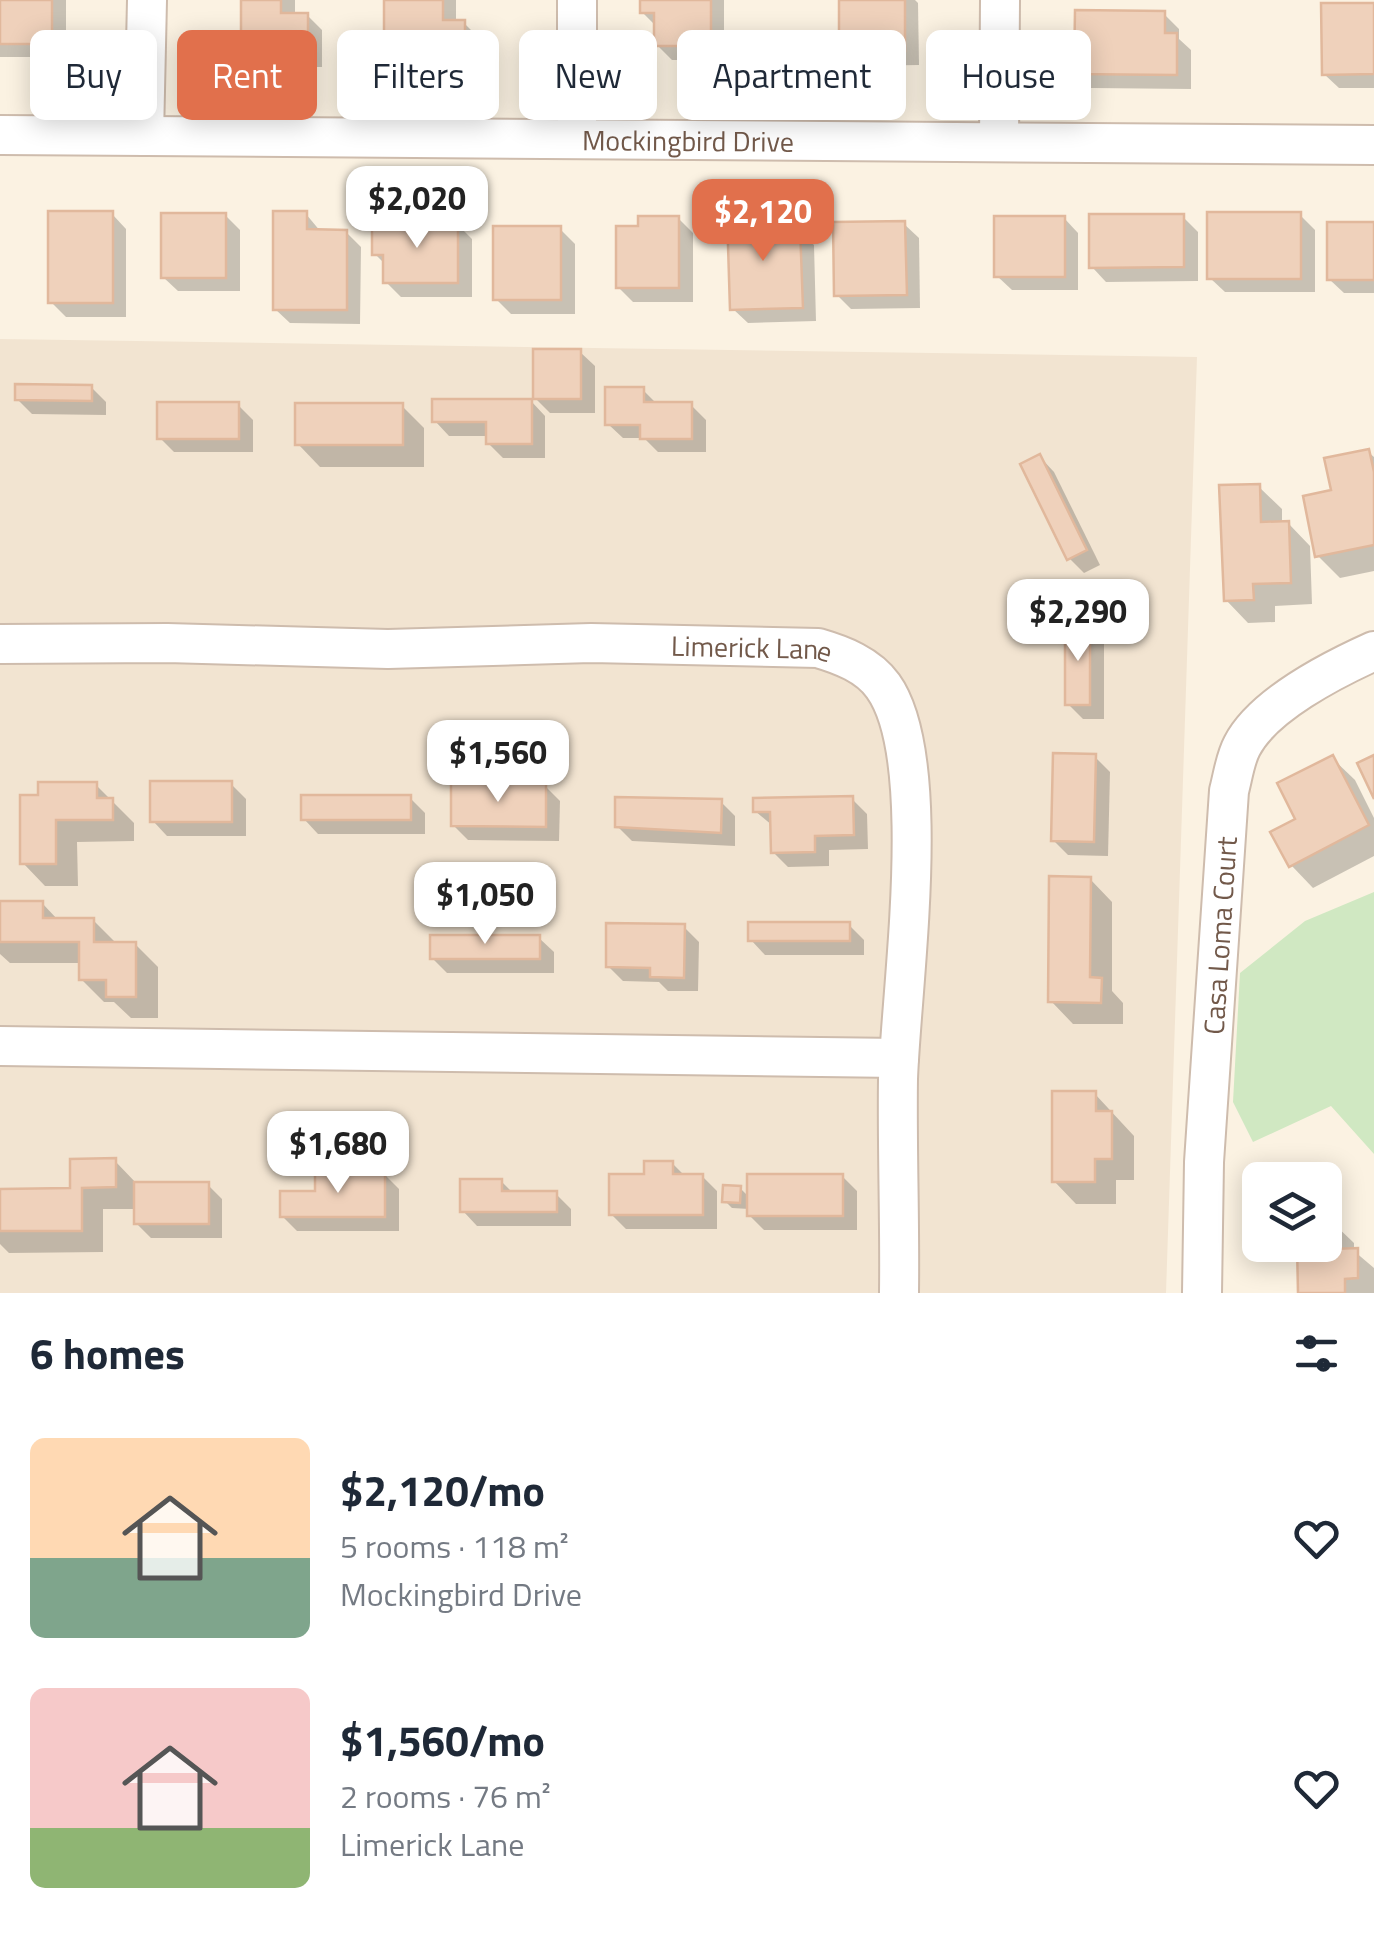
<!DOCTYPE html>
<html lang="en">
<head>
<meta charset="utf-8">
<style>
	:root { --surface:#fff; --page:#f6f6f7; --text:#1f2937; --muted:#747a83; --accent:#e1704c }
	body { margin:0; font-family:"Titillium Web",sans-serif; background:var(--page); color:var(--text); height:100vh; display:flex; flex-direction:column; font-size:38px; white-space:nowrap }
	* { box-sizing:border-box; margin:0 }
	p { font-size:32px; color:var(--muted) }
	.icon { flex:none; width:55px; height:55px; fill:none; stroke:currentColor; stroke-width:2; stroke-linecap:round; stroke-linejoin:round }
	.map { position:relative; height:1293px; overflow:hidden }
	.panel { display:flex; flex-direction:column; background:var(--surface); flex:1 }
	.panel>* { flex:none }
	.hud { position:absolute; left:30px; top:30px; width:1315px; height:90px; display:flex; gap:20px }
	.controls { position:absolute; left:1242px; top:1162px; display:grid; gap:20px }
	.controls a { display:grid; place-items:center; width:100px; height:100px; border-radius:15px; background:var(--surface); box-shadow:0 5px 25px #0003; font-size:50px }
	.price { position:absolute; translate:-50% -85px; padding:0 22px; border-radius:20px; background:#fff; color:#222; font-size:32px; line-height:65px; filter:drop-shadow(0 2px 5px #0008) }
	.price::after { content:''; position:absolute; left:50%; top:60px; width:30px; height:22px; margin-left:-15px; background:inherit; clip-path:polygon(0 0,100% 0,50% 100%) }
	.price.active { background:var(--accent); color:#fff }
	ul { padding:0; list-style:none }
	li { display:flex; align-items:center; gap:30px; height:250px; padding:0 30px }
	li span { display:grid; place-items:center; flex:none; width:280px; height:200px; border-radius:15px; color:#555 }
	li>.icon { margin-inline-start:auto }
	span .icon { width:120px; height:120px; fill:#fffc; stroke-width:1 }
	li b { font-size:42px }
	h2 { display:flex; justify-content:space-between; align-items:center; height:120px; padding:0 30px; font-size:42px }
	.tag { padding:0 35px; border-radius:15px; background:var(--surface); box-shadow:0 5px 25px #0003; font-size:35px; line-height:90px }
	.tag.active { background:var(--accent); color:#fff }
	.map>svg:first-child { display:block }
</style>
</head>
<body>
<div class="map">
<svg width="1374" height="1293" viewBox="0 0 1374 1293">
	<rect width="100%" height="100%" fill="#fbf2e2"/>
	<polygon fill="#f2e4d1" points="0,339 1197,357 1166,1293 0,1293"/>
	<polygon fill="#d0e8c2" points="1374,892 1374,1154 1331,1106 1253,1142 1233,1102 1240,973 1305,921"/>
	<g fill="#0003">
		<rect x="0" y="0" width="66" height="57"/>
		<polygon points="244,0 295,0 295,15 307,15 322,30 322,67 259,67 244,52"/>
		<polygon points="387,0 456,0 456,23 464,23 479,38 479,64 401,64 387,49"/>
		<polygon points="642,0 724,0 724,60 672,60 657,45 657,27 642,12"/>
		<polygon points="841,0 915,0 918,3 919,65 856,66 841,51"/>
		<polygon points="1374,5 1374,88 1339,88 1324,74"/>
		<polygon points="1164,14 1179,29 1179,39 1191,50 1191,89 1091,88 1076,73"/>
		<polygon points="112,214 126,229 126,317 66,317 51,302"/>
		<polygon points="306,214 321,232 346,232 361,247 360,324 290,323 275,309"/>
		<polygon points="225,215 240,230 240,291 178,291 163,277"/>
		<polygon points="760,215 776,230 799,230 814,245 816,321 748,323 733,309"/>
		<polygon points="1300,215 1315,230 1315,292 1225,292 1210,278"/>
		<polygon points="1183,217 1198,232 1198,281 1106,282 1092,267"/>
		<polygon points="678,218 693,233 693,302 633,302 618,287 641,229"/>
		<polygon points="1064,218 1078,233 1078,290 1012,290 997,276"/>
		<polygon points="457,224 472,239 472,297 401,297 386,282 386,265 375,254"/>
		<polygon points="904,224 919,238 920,308 851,309 837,295"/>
		<polygon points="1374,224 1374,293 1344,293 1329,279"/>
		<polygon points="560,229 575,244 575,314 511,314 496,299"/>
		<polygon points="580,352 595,366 595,413 550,413 535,398"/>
		<polygon points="91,387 106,402 106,415 32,414 17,399"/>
		<polygon points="643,390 658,405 691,405 706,420 706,452 658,452 644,438 623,438 608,424"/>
		<polygon points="531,401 545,416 545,458 503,458 488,443 488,436 449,436 435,421"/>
		<polygon points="238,405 253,420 253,452 174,452 160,438"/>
		<polygon points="402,406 424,428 424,467 320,467 298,444"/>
		<polygon points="1368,452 1374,457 1374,571 1340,578 1317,555 1334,492"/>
		<polygon points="1040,457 1054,472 1100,565 1084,573 1069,558"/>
		<polygon points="1259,487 1282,509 1282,524 1288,523 1310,546 1312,604 1275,606 1275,622 1248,623 1226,600"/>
		<polygon points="1089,625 1104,640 1104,719 1083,719 1068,704"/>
		<polygon points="1095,757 1110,772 1108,856 1068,855 1053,840"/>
		<polygon points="1332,758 1355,780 1374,818 1374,856 1313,888 1291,865"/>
		<polygon points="231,784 246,799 246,836 167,836 153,821"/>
		<polygon points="96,785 134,823 134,841 77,842 78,886 45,886 23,863 22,798"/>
		<polygon points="545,786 560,801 559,841 468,840 453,825"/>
		<polygon points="410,798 425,813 425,834 318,834 304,819"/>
		<polygon points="852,799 867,814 868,849 829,850 829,866 788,867 773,852 773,826 755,811"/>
		<polygon points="720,801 735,816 735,846 632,841 617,826"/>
		<polygon points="1090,879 1112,902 1112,991 1123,1003 1123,1024 1073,1024 1051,1001"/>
		<polygon points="0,903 42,903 58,920 93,920 116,943 135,944 158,967 158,1018 131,1018 114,1002 104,1002 81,979 81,963 10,963 0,954"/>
		<polygon points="849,925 864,940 864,955 765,955 751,940"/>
		<polygon points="684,927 699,942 698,991 668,991 659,982 623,981 608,966"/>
		<polygon points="539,938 554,952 554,973 447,973 432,958"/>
		<polygon points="1095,1094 1134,1136 1134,1180 1116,1180 1116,1204 1076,1204 1054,1181"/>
		<polygon points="115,1161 138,1185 208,1185 222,1199 222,1238 151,1238 136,1223 136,1209 103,1209 103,1252 9,1253 0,1244 0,1191 72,1191"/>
		<polygon points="672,1163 685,1176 702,1176 717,1191 717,1229 626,1229 611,1214 646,1176"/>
		<polygon points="384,1174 399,1189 399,1231 297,1231 282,1216"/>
		<polygon points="842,1176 857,1191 857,1230 764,1230 749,1215 749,1209 732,1208 725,1201 740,1188 749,1197"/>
		<polygon points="501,1181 514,1194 556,1194 571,1209 571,1226 477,1226 463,1211"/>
		<polygon points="1325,1221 1331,1221 1354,1243 1354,1251 1374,1268 1374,1293 1301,1293 1299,1245 1325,1245"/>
	</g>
	<g fill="#efd1bb" stroke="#e1b89c" stroke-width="2.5">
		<rect x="0" y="0" width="52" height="44"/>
		<polygon points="241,0 281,0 281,13 308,13 308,53 241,53"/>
		<polygon points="384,0 443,0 443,20 465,20 465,50 384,50"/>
		<polygon points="640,0 711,0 711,46 654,46 654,13 640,13"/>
		<polygon points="839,0 905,0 905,51 839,52"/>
		<polygon points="1321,3 1374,3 1374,74 1322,75"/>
		<polygon points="1075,10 1165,11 1165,33 1177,33 1177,75 1074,74"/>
		<rect x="48" y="211" width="65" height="92"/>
		<polygon points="273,211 307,211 307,229 347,230 347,310 273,310"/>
		<polygon points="761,212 762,228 800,227 803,308 730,310 727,213"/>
		<rect x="1207" y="212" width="94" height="67"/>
		<rect x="161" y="213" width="65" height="65"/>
		<polygon points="1089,214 1184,214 1184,267 1089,268"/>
		<polygon points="638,216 679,216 679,288 616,288 616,226 638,226"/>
		<rect x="994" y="216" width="71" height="61"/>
		<polygon points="905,221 907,295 834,296 833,222"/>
		<polygon points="372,222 458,222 458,283 383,283 383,255 372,255"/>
		<rect x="1327" y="222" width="47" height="58"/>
		<rect x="493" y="226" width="68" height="74"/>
		<rect x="533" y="349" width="48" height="50"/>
		<polygon points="15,384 92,385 92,401 15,400"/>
		<polygon points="605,387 644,387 644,402 692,402 692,439 640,439 640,425 605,425"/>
		<polygon points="432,399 532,399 532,444 486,444 486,422 432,422"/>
		<rect x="157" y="402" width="82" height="37"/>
		<rect x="295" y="403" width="108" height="42"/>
		<polygon points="1369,449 1374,472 1374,545 1315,557 1303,496 1331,490 1324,458"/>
		<polygon points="1040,454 1087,550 1067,560 1020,464"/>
		<polygon points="1260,484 1261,522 1289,521 1291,583 1253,584 1254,600 1224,601 1219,485"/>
		<rect x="1065" y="623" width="25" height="82"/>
		<polygon points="1053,753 1096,754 1094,842 1051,841"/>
		<polygon points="1333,755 1369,825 1289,867 1270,832 1295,819 1277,783"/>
		<polygon points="1374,755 1374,799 1357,763"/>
		<rect x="150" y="781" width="82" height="41"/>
		<polygon points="38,782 97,782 97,798 113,798 113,820 56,820 56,864 20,864 20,795 38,795"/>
		<polygon points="451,783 546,784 546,827 451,826"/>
		<rect x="301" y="795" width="110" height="25"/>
		<polygon points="853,796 854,835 815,836 815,852 771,853 770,812 753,812 753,798"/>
		<polygon points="615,797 722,799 721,833 615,827"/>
		<polygon points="1049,876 1091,877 1090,977 1102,978 1101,1003 1048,1002"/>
		<polygon points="0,901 43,901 43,918 94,918 94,942 136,942 136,997 106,997 106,980 79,980 79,942 0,942"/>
		<rect x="748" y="922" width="102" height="19"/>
		<polygon points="606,923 685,924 684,978 650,977 650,968 606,967"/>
		<rect x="430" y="935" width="110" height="24"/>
		<polygon points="1052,1091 1096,1091 1096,1111 1112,1111 1112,1159 1095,1159 1095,1182 1052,1182"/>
		<polygon points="116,1158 116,1187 82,1188 82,1231 0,1231 0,1189 70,1188 70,1159"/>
		<polygon points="644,1161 673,1161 673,1174 703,1174 703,1215 609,1215 609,1174 644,1174"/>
		<polygon points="315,1171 385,1171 385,1217 280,1217 280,1191 315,1191"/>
		<rect x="747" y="1174" width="96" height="42"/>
		<polygon points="460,1179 502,1179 502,1191 557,1191 557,1212 460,1212"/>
		<rect x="134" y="1182" width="75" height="42"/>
		<polygon points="723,1185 741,1186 740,1203 722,1202"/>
		<polygon points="1325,1218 1332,1218 1333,1249 1358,1248 1358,1278 1345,1279 1345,1293 1298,1293 1297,1245 1325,1245"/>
	</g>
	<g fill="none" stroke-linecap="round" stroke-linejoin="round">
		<g stroke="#cebcad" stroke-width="42">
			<g id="minor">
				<polyline points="577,0 577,139"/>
				<path id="s1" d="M 0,135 L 1374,145"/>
				<polyline points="144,136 147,0"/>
				<polyline points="999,142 1000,0"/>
				<path id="s2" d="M 0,644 L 167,643 L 388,649 L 591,643 L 818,648 C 842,655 868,665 883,686 C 935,758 901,987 898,1079 C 897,1150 900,1222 899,1293"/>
				<polyline points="0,1046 899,1058"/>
				<path id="s3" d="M 1202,1293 L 1204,1162 L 1229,791 C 1233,776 1235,759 1242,746 C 1263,705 1334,669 1374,651"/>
			</g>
		</g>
		<use href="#minor" stroke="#fff" stroke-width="38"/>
	</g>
	<g text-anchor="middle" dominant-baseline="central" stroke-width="10" stroke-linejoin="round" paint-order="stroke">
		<g font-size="28" fill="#72594a" stroke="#fef6e8">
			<text stroke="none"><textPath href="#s1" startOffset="688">Mockingbird Drive</textPath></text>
			<text stroke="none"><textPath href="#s2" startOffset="752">Limerick Lane</textPath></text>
			<text stroke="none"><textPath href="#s3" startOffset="358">Casa Loma Court</textPath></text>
		</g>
	</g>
</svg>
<div class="controls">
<a><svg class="icon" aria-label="layers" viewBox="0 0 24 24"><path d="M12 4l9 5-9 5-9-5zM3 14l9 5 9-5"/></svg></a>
</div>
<b class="price" style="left:417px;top:251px">$2,020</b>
<b class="price active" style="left:763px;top:264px">$2,120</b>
<b class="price" style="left:1078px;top:664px">$2,290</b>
<b class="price" style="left:498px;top:805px">$1,560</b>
<b class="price" style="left:485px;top:947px">$1,050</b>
<b class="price" style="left:338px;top:1196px">$1,680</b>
<div class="hud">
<a class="tag">Buy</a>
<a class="tag active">Rent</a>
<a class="tag">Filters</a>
<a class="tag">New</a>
<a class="tag">Apartment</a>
<a class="tag">House</a>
</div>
</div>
<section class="panel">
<h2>6 homes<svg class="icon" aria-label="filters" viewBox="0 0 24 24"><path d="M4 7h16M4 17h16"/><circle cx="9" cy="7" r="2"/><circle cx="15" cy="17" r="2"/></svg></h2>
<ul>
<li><span style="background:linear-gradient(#ffd9b3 60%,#7fa58c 0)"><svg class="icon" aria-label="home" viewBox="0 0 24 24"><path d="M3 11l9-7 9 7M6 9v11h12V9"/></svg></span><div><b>$2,120/mo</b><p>5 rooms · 118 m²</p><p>Mockingbird Drive</p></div><svg class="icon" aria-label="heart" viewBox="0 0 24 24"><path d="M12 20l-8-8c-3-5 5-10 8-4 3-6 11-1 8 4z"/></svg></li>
<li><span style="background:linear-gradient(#f6c9c9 70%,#8fb573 0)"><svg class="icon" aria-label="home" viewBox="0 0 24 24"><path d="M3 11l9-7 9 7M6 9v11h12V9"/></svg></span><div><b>$1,560/mo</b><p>2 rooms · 76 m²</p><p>Limerick Lane</p></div><svg class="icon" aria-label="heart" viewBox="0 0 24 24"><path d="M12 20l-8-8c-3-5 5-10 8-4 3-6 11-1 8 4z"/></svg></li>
</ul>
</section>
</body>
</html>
